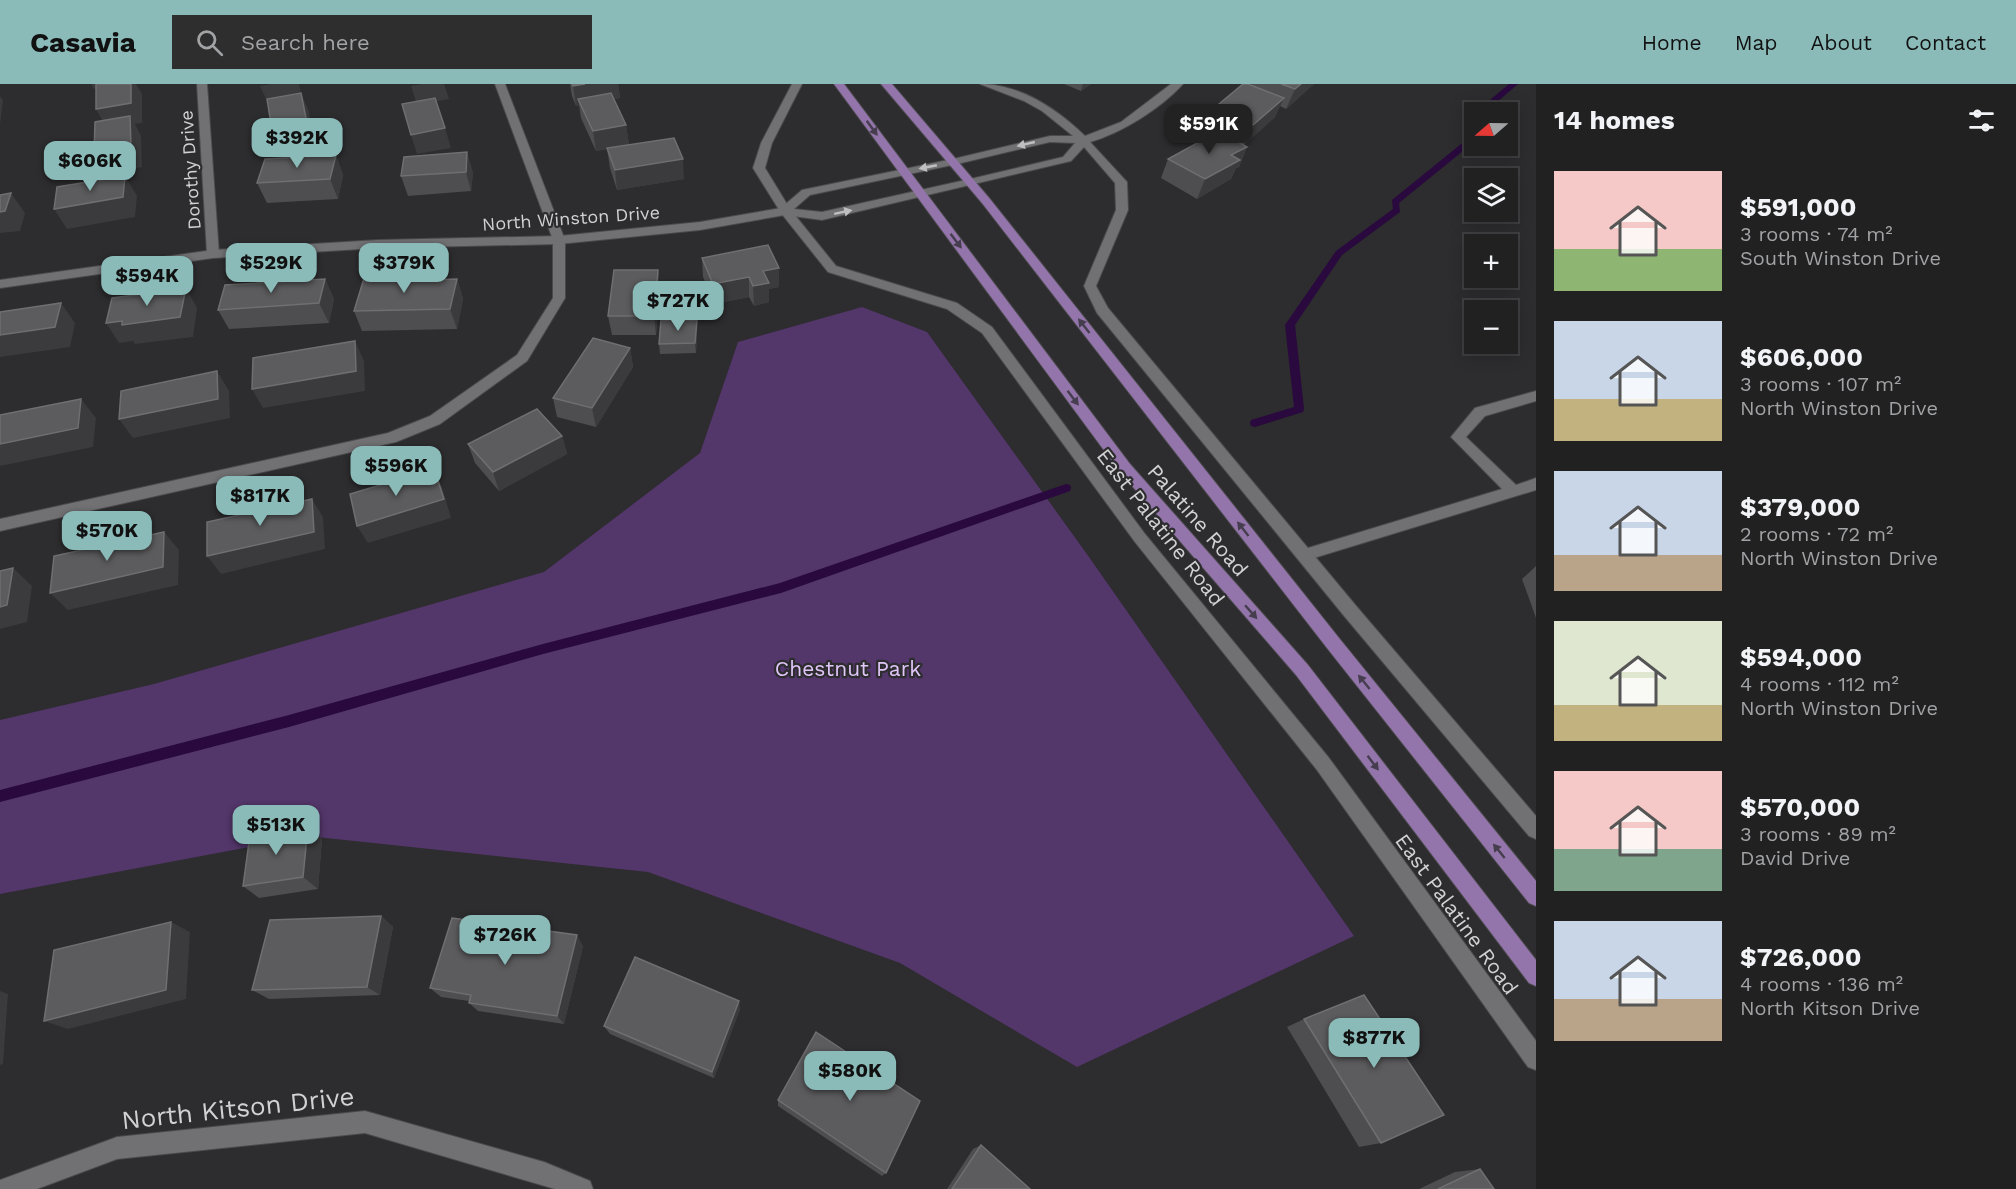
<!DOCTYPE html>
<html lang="en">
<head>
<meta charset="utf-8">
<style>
	:root { --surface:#222122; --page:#2e2e2f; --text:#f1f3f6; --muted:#a2a3a5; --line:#3f3e40; --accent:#8bbbb9 }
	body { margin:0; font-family:"Work Sans",sans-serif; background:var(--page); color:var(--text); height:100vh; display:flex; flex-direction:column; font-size:22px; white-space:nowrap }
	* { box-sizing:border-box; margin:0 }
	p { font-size:20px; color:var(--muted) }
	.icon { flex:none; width:33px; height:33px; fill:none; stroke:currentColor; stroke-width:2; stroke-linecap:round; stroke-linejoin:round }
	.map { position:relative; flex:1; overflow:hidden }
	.details { display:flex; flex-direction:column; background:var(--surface); width:480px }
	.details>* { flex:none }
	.needle { width:39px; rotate:250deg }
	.fabs { position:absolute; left:1464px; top:18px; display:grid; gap:12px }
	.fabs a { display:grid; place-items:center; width:54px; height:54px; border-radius:0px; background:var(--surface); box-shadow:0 3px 15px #0003,0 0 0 2px var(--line); font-size:30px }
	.price { position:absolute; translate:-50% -51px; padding:0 14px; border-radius:12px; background:var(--accent); color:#111; font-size:20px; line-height:39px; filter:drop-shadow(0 2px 3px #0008) }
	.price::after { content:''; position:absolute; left:50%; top:36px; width:18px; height:14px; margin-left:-9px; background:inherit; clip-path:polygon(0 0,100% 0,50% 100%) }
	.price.current { background:#222; color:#fff }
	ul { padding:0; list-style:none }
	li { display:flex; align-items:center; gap:18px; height:150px; padding:0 18px }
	li span { display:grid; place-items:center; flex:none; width:168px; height:120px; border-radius:0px; color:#555 }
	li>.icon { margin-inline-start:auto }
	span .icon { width:72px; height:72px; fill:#fffc; stroke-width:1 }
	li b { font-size:26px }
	h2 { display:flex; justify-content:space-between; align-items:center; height:72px; padding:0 18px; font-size:26px }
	header { display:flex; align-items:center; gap:36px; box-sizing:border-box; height:84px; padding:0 30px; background:var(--accent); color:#111 }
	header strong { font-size:28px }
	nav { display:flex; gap:33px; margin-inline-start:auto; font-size:21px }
	.search { width:420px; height:54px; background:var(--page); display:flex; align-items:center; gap:15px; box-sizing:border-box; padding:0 21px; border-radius:0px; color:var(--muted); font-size:22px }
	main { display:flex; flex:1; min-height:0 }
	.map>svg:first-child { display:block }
</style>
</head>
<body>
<header>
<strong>Casavia</strong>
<div class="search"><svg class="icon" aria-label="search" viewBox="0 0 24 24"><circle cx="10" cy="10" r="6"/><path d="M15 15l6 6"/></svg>Search here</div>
<nav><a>Home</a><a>Map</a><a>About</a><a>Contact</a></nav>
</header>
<main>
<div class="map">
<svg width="1536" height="1105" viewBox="0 0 1536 1105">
	<rect width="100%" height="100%" fill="#2d2c2e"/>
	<polygon fill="#53366a" points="862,223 927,248 1089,473 1354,852 1077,983 900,879 648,788 307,752 0,810 0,636 154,600 544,488 700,369 738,258"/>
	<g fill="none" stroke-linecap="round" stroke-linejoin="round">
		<g fill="#29093e" fill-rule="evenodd">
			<polygon points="1509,0 1518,0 1497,18 1494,28 1486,28 1491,15"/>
			<polygon points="1471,52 1474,52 1474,58 1399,119 1400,128 1342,171 1295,241 1304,325 1303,328 1255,343 1251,342 1250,339 1251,336 1294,323 1285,241 1336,167 1393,125 1392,116"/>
			<polygon points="1066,400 1070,401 1071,404 1070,407 781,509 543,570 289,643 0,718 0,706 289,631 543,560 780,499"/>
		</g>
		<g stroke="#4a494b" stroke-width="2">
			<polygon id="service" points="1536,307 1536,317 1485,332 1466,353 1516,401 1536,394 1536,406 1304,477 1298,475 1296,471 1298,467 1502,405 1451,353 1475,324"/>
		</g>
		<g stroke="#4a494b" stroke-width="2">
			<g id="minor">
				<polygon points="197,0 207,0 219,170 213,174 207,170"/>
				<polygon points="495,0 505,0 565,156 565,214 527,277 440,340 396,358 0,447 0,435 388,349 430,332 517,271 553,214 553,156"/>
				<polygon points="792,0 802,0 772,59 765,84 790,125 836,182 957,219 992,243 1145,450 1329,674 1536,957 1536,986 1528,983 1317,686 1135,458 982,249 947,225 828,188 781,129 753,84 761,59"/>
				<path d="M 980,0 C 1020,0 1057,25 1085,52 L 1121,38 L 1171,0 L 1183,0 C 1161,24 1122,49 1090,58 L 1127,98 L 1128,126 L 1096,202 L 1108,224 L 1357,523 L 1536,732 L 1536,755 L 1529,752 L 1345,533 L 1097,229 L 1084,202 L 1116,126 L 1115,99 L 1084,63 L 1071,77 L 970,101 L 964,98 L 966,96 L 1063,73 L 1075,59 L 1050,58 L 953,81 L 949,80 L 949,76 L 1050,52 L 1073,52 L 1042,27 L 1024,17 Z"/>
				<polygon points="365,1027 544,1078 590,1097 593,1105 555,1105 365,1049 117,1075 37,1105 0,1105 0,1096 117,1053"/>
			</g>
		</g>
		<g stroke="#4a494b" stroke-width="2">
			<polygon id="tertiary" points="953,75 957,76 957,80 810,111 794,125 822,128 970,95 976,98 974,100 822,136 785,131 700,146 559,160 378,164 213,174 0,204 0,196 213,166 378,156 559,152 700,138 781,124 802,106"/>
		</g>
		<g stroke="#4a494b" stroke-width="2">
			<g id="primary">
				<polygon points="834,0 844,0 1130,380 1308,581 1536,876 1536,902 1529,899 1296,591 1120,388"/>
				<polygon points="881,0 892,0 990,115 1339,554 1536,797 1536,822 1529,819 1327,564 982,119"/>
			</g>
		</g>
		<use href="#service" fill="#717073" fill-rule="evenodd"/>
		<use href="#minor" fill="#717073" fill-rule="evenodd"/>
		<use href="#tertiary" fill="#717073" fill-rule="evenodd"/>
		<use href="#primary" fill="#9375ac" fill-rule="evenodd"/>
	</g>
	<g fill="#4e4d4f">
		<polygon points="570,0 618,0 620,14 614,15 626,41 629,61 615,63 684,95 617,106 610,84 607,65 596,67 581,34 579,21 576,22 572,12"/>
		<polygon points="1064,0 1091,0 1081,7"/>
		<polygon points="1252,0 1314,0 1286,25 1280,22 1275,33 1244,61 1240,59 1247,63 1239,83 1236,84 1231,95 1197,115 1161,94 1168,75 1216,49 1206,45 1213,25 1252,1"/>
		<polygon points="336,71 343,91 338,115 267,119 257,99"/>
		<polygon points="404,73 473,88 471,107 408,112 401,92"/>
		<polygon points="702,174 779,203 769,205 769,218 754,222 749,213 714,220 703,193"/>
		<polygon points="658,186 660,206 656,251 612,251 608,232"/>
		<polygon points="325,195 334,215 329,239 229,245 218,226"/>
		<polygon points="457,195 463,215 457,245 362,247 354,227"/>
		<polygon points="697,236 697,246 696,269 660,270 659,260"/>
		<polygon points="630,264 633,283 596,343 557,333 553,314"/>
		<polygon points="562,352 567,370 499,407 475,379 468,360"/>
		<polygon points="1536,482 1536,534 1522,495"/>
		<polygon points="308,742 322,755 318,805 259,814 243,802"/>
		<polygon points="381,832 393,843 380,911 269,915 252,906"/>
		<polygon points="583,862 564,940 478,927 469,919 469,917 441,913 430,904"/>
		<polygon points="740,925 714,994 610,950 604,942"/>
		<polygon points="1304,935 1381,1059 1359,1063 1287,943"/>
		<polygon points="778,1016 886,1089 882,1092 778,1022"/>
		<polygon points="981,1061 1030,1105 947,1105 973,1065"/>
		<polygon points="1480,1085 1494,1105 1419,1105 1455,1088"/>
	</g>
	<g fill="#3b3a3c">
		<polygon points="91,0 125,0 94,5"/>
		<polygon points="131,0 136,0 142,10 142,39 135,40 141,52 142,83 106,90 94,71 107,45 96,25"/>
		<polygon points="271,0 299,0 302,15 269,21 260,2"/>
		<polygon points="421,0 444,0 449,15 417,21 411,2"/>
		<polygon points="585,0 618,0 620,14 581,21 578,15 579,21 576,22 573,2"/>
		<polygon points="1083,0 1091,0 1081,7"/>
		<polygon points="1301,0 1314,0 1286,25 1295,5"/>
		<polygon points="301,9 309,28 315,59 281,65 272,46"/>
		<polygon points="0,12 3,16 0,40"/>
		<polygon points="1284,14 1275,33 1244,61 1253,41"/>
		<polygon points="626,41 629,61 596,67 593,47"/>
		<polygon points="445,44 451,64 417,70 411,51"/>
		<polygon points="1247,63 1239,83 1236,84 1231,95 1197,115 1205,95 1231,71"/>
		<polygon points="467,68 473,88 471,107 466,88"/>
		<polygon points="336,71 343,91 338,115 330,95"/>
		<polygon points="683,75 684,95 617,106 615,86"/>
		<polygon points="125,92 137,112 135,133 67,145 54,125"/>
		<polygon points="11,109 25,129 20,147 0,149 0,123"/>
		<polygon points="779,184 779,203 769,205 769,218 754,222 753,202 763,187"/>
		<polygon points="658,186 660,206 656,251 654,232"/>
		<polygon points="749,193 749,213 714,220 713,200"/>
		<polygon points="325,195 334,215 329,239 319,219"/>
		<polygon points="457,195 463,215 457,245 450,225"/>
		<polygon points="186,204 197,224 193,253 135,260 133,257 119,259 106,239"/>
		<polygon points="61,219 75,239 70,263 0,273 0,251"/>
		<polygon points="697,236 697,246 696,269 695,259"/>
		<polygon points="355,257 364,277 365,307 263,324 252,305"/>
		<polygon points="630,264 633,283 596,343 592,324"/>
		<polygon points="217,287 229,307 230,334 133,354 119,335"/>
		<polygon points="81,315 96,334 93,363 0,382 0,360"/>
		<polygon points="562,352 567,370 499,407 493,388"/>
		<polygon points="434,385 442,403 451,434 368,459 357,442"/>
		<polygon points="312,415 323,433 325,465 221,490 207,472"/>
		<polygon points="164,448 179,466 178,501 68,526 50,509"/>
		<polygon points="13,484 32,502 27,538 0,545 0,523"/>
		<polygon points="308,742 322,755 318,805 303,793"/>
		<polygon points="381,832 393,843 380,911 367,903"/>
		<polygon points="171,838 190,848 186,915 68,945 44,937"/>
		<polygon points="577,851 583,862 564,940 557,932"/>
		<polygon points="0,907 8,910 3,980 0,981"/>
		<polygon points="739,917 740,925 714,994 712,988"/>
	</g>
	<g fill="#5c5b5d" stroke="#6f6e70" stroke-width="1.5">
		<polygon points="96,0 131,0 131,19 96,25"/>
		<polygon points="572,0 585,0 573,2"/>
		<polygon points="1243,0 1248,0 1284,14 1253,41 1213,25"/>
		<polygon points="1281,0 1301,0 1295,5"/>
		<polygon points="301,9 307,39 272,46 267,15"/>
		<polygon points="611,9 626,41 593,47 578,15"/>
		<polygon points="435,14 445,44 411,51 402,20"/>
		<polygon points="130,32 131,64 94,71 95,38"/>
		<polygon points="1219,47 1247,63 1231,71 1240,76 1205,95 1168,75"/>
		<polygon points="674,54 683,75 615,86 607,64"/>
		<polygon points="467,68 466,88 401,92 404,73"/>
		<polygon points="336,71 330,95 257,99 265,75"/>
		<polygon points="125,92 123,113 54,125 57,103"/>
		<polygon points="11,109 5,127 0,128 0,111"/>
		<polygon points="768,161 779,184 763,187 769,199 753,202 749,193 713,200 702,174"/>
		<polygon points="614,186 658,186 654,232 608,232"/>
		<polygon points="396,190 394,197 457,195 450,225 354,227 365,191"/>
		<polygon points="325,195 319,219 218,226 225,201"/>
		<polygon points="186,204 180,233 122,241 122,237 106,239 112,214"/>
		<polygon points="61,219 55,243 0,251 0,228"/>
		<polygon points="661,236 697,236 695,259 659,260"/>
		<polygon points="593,254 630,264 592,324 553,314"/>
		<polygon points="355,257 356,287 252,305 253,274"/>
		<polygon points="217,287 218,315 119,335 121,307"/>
		<polygon points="81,315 78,344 0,360 0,331"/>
		<polygon points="537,325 562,352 493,388 468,360"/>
		<polygon points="434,385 444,415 357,442 350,410"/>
		<polygon points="312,415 314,448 207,472 207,438"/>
		<polygon points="164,448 163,483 50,509 54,472"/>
		<polygon points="13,484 7,521 0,523 0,487"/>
		<polygon points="308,742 303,793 243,802 250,751"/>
		<polygon points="381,832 367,903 252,906 270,836"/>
		<polygon points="452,834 577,851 557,932 469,919 471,911 430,904"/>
		<polygon points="171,838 166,906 44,937 54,866"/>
		<polygon points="635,873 739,917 712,988 604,942"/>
		<polygon points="1364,911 1444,1031 1381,1059 1304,935"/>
		<polygon points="816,948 920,1017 886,1089 778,1016"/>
		<polygon points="981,1061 1030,1105 952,1105"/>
		<polygon points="1480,1085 1494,1105 1438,1105"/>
	</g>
	<defs><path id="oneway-solid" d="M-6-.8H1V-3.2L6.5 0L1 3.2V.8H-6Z" transform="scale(1.5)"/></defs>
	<g fill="#463e4e">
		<use href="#oneway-solid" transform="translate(872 44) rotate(54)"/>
		<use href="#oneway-solid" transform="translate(956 157) rotate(53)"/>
		<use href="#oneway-solid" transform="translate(1084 242) rotate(-128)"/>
		<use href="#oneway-solid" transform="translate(1073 314) rotate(53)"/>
		<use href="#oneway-solid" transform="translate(1243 445) rotate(-128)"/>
		<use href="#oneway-solid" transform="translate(1251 528) rotate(49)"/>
		<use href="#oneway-solid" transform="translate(1364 598) rotate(-129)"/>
		<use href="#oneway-solid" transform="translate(1373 679) rotate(53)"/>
		<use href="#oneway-solid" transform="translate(1499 767) rotate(-129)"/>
	</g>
	<g fill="#bfbec0">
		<use href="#oneway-solid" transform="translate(1026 60) rotate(167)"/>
		<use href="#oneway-solid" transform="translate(928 83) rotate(169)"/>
		<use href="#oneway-solid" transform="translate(843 128) rotate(-12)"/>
	</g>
	<g text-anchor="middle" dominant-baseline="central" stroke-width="4.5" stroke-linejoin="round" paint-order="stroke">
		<g font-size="18" fill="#d2d1d3" stroke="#2d2c2e">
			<text transform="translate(190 86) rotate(-94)">Dorothy Drive</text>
			<text transform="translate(571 134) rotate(-4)">North Winston Drive</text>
		</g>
		<g font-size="21" fill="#d2d1d3" stroke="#2d2c2e">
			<text transform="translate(1198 436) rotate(49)">Palatine Road</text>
			<text transform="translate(1161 443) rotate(52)">East Palatine Road</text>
			<text transform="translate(1457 830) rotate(54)">East Palatine Road</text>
		</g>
		<g font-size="21" fill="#e0c5f8" stroke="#2d2c2e">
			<text x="848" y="584">Chestnut Park</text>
		</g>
		<g font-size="26" fill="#d2d1d3" stroke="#2d2c2e">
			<text transform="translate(238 1024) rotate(-6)">North Kitson Drive</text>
		</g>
	</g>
</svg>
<div class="fabs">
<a><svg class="needle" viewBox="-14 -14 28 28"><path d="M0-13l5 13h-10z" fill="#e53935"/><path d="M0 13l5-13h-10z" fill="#a2a3a5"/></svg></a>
<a><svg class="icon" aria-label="layers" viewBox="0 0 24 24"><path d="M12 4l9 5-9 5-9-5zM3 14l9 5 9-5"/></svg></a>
<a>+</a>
<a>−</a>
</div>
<b class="price current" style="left:1209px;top:71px">$591K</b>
<b class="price" style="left:297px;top:85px">$392K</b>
<b class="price" style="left:90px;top:108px">$606K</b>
<b class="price" style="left:271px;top:210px">$529K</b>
<b class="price" style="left:404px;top:210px">$379K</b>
<b class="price" style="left:147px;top:223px">$594K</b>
<b class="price" style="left:678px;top:248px">$727K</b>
<b class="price" style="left:396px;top:413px">$596K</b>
<b class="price" style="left:260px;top:443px">$817K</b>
<b class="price" style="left:107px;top:478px">$570K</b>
<b class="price" style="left:276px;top:772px">$513K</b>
<b class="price" style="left:505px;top:882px">$726K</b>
<b class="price" style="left:1374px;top:985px">$877K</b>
<b class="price" style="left:850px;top:1018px">$580K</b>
</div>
<section class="details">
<h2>14 homes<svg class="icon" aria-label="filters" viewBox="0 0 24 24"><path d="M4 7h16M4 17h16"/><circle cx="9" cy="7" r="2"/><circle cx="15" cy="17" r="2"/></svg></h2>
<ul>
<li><span style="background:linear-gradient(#f6c9c9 65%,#8fb573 0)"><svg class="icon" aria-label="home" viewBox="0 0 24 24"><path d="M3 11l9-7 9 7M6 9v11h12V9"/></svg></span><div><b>$591,000</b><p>3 rooms · 74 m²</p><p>South Winston Drive</p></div></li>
<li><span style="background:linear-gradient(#c9d6e8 65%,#c2b280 0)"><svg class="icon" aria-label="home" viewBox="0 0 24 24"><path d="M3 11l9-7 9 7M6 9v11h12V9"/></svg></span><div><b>$606,000</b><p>3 rooms · 107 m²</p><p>North Winston Drive</p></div></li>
<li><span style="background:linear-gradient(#c9d6e8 70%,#b9a48a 0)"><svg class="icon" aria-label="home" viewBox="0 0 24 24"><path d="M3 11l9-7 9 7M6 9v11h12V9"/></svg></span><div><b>$379,000</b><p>2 rooms · 72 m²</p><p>North Winston Drive</p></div></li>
<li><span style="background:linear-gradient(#dfe7d0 70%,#c2b280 0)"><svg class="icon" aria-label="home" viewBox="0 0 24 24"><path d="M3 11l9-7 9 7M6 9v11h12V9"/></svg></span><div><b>$594,000</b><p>4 rooms · 112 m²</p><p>North Winston Drive</p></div></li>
<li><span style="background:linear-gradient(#f6c9c9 65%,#7fa58c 0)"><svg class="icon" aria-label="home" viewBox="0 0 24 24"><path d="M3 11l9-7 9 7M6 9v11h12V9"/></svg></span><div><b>$570,000</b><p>3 rooms · 89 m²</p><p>David Drive</p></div></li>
<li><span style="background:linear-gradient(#c9d6e8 65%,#b9a48a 0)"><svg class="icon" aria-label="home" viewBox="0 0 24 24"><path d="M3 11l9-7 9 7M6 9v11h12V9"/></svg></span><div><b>$726,000</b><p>4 rooms · 136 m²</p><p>North Kitson Drive</p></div></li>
</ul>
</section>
</main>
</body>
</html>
